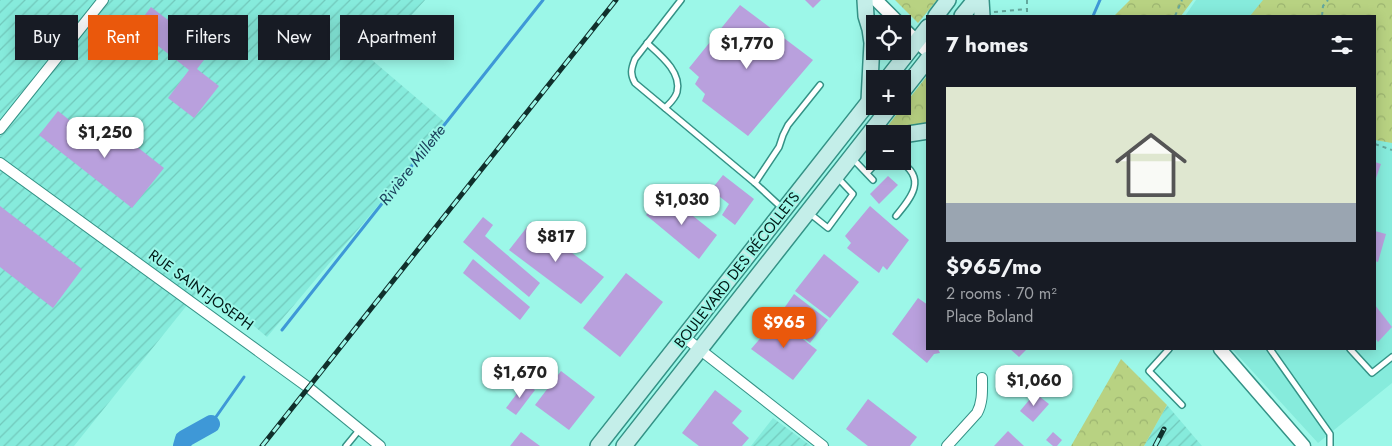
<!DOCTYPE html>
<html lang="en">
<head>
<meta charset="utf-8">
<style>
	:root { --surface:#171b24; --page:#20242c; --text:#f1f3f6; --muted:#9ea1a6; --line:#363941; --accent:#ea580c }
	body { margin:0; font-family:Jost,sans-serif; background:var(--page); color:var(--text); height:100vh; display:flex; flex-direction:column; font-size:19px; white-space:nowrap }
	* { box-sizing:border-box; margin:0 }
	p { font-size:16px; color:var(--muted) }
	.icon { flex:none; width:28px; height:28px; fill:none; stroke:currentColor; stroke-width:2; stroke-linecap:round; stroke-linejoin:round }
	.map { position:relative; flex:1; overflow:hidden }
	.sheet { position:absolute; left:926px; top:15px; width:450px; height:335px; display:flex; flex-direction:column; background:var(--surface); border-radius:0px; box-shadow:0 2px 12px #0003 }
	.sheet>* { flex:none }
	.guide { position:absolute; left:15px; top:15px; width:475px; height:45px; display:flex; gap:10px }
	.buttons { position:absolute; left:866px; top:15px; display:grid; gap:10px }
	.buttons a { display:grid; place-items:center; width:45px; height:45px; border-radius:0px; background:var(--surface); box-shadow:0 2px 12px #0003; font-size:25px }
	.price { position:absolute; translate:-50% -42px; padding:0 11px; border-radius:10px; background:#fff; color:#222; font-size:16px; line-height:32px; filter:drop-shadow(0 1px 2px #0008) }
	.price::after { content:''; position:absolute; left:50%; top:30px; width:15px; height:11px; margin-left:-8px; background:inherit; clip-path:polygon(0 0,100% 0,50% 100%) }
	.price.on { background:var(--accent); color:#fff }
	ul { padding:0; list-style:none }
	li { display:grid; align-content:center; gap:10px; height:265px; padding:0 20px }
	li+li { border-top:1px solid var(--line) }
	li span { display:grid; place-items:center; height:155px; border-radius:0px; color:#555 }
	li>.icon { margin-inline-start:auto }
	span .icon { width:90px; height:90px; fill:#fffc; stroke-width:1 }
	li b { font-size:21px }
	h2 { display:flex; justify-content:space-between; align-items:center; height:60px; padding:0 20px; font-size:21px }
	.chip { padding:0 18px; border-radius:0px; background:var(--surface); box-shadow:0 2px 12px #0003; font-size:18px; line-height:45px }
	.chip.on { background:var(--accent); color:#fff }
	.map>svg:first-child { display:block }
</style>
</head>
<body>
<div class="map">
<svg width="1392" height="446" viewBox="0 0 1392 446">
	<defs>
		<pattern id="industrial-furrows" width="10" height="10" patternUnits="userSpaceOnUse" patternTransform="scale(1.25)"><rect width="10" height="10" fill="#86ebdc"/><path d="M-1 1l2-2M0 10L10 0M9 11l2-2" fill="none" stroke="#72c9bc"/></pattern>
		<pattern id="forest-crowns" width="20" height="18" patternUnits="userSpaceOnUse" patternTransform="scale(1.25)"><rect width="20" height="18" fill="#b8d282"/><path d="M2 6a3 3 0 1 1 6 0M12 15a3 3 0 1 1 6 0" fill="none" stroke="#9cb470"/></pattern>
	</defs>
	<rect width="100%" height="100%" fill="#9cf7e8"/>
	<polygon fill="#86ebdc" points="1196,0 1392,0 1392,383 1318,443 1232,349 1375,349 1375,16 1185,16"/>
	<g fill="url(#industrial-furrows)">
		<polygon points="0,0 425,0 372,60 447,124 267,337 204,284 74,446 0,446"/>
		<polygon points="1167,405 1202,446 1144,446"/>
		<polygon points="773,418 811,446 751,446"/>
	</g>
	<g fill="url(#forest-crowns)">
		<polygon points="895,0 937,0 918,23"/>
		<polygon points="1130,0 1193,0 1181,16 1114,16"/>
		<polygon points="1263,0 1392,0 1392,143 1375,140 1375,16 1250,16"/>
		<polygon points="927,76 927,124 882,133"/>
		<polygon points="1121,359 1167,405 1144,446 1071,446"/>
	</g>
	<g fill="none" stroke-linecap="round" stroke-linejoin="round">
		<g stroke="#3e98d7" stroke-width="3">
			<polyline points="1093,16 1100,0"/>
			<polyline points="282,330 543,0"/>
			<polyline points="211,424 244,377"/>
		</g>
		<polyline stroke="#3e98d7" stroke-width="18" points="182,446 184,439 211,424"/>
	</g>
	<g fill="#b9a0dd">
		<polygon points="805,0 821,0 813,8"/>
		<polygon points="740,5 813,60 748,136 702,101 705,94 695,84 699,77 689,68"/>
		<polygon points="151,7 210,52 197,69 219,86 194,118 168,98 189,70 135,28"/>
		<polygon points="58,111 92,138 100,129 116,142 122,135 164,168 132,208 39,135"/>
		<polygon points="1375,162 1381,164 1375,181"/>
		<polygon points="723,175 754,199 735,225 722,215 729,204 711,190"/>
		<polygon points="888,176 898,185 879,204 870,194"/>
		<polygon points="664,193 717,235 699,259 646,215"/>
		<polygon points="0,206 82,269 53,308 0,267"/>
		<polygon points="870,206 909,240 887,270 883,266 879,273 847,248 851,243 845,236"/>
		<polygon points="483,217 493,225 485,236 540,283 529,297 463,242"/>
		<polygon points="531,222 604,277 581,304 509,250"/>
		<polygon points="1375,231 1386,234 1378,262 1375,261"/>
		<polygon points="824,254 859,282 830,318 795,291"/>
		<polygon points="473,259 530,307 520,320 463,273"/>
		<polygon points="626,273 663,302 620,357 583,328"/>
		<polygon points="794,294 828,320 810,343 778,317"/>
		<polygon points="918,298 928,305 928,349 938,349 940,353 934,354 927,363 892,334"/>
		<polygon points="1375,305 1392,327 1378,342 1375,338"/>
		<polygon points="777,319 817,350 793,380 751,349"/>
		<polygon points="1010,349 1027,349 1019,357"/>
		<polygon points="561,371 595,397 569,430 535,405"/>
		<polygon points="525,383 535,390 516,415 506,408"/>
		<polygon points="715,390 742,411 732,423 749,438 742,446 699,446 682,433"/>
		<polygon points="1035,393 1049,404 1033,422 1020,411"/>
		<polygon points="868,399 917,437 910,446 868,446 846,429"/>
		<polygon points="1008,431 1024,446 994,446"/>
		<polygon points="521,432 540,446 510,446"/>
		<polygon points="1053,432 1062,440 1057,446 1053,446 1046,440"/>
	</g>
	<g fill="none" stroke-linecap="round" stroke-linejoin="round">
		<g stroke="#349286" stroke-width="8">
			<g id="service">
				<path d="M 681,0 L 635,59 C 631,69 630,74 635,83 L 755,183 L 782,208"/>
				<path d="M 647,43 C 660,55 682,72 677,92 C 675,99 670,103 665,108"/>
				<polyline points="853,159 873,180"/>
				<polyline points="867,173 878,161"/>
				<polyline points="755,183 779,147 783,135 788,125 820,85"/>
				<polyline points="808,212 828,228 853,194 838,178"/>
				<path d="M 896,216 C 911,198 928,178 899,161"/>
				<polyline points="1169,349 1149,371 1182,405"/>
				<polyline points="1270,349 1330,434 1330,446"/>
				<polyline points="1350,349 1372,373 1392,357"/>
				<polyline points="346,446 360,429"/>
			</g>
		</g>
		<g stroke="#349286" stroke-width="12">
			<g id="minor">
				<polyline points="0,129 103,0"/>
				<polyline points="0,163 309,388 380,446"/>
				<polyline points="684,337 823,446"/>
				<path d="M 947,446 L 977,413 C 983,402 982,390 982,378"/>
			</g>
		</g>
		<g stroke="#349286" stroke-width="15">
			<g id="tertiary">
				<polyline points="876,0 900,24"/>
				<polyline points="902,27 928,52"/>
				<polyline points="1220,349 1304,446"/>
			</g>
		</g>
		<g stroke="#349286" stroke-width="18">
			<g id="secondary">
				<polyline points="865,0 866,16 870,29 872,43 869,101"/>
				<polyline points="981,0 982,16"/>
				<polyline points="936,16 948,0"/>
				<polyline points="962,16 975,0"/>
				<polyline points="887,79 928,27"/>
				<polyline points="902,92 928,59"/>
				<polyline points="902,135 928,131"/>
				<polyline points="598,446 875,94"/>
				<polyline points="624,446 891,106"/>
			</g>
		</g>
		<g stroke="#64a89d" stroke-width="2" stroke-dasharray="4 4" stroke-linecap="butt">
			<polyline points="1027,0 1027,16"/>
			<polyline points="994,12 1027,9"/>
			<polyline points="1175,16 1182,0"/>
			<polyline points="1322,16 1323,6 1328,0"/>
			<polyline points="1375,144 1392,150"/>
		</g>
		<use href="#service" stroke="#fff" stroke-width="5"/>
		<use href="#minor" stroke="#fff" stroke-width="10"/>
		<use href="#tertiary" stroke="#fff" stroke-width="12"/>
		<use href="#secondary" stroke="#c4eee9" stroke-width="15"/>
		<g stroke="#10302c" stroke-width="5">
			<g id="rail">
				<polyline points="262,446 616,0"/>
				<polyline points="1155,446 1164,429"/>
			</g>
		</g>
		<use href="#rail" stroke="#9cf7e8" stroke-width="3" stroke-dasharray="9" stroke-linecap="butt"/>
	</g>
	<g text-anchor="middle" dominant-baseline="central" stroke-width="4" stroke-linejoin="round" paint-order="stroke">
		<g font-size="15" fill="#001916" stroke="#9cf7e8">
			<text transform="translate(737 270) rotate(-52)">BOULEVARD DES RÉCOLLETS</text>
			<text transform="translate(201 290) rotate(36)">RUE SAINT-JOSEPH</text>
		</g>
		<g font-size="16" font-style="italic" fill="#1c415c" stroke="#9cf7e8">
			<text transform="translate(412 165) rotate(-52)">Rivière Millette</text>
		</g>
	</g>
</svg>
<div class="buttons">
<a><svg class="icon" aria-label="locate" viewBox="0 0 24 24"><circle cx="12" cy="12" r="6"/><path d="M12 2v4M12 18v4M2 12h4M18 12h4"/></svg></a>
<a>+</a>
<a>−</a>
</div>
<b class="price" style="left:747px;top:70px">$1,770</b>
<b class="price" style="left:105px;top:159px">$1,250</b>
<b class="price" style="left:682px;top:226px">$1,030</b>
<b class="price" style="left:556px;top:263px">$817</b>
<b class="price on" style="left:784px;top:349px">$965</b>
<b class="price" style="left:520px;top:399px">$1,670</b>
<b class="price" style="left:1034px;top:407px">$1,060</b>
<div class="guide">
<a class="chip">Buy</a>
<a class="chip on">Rent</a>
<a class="chip">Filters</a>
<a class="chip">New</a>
<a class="chip">Apartment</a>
</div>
<section class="sheet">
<h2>7 homes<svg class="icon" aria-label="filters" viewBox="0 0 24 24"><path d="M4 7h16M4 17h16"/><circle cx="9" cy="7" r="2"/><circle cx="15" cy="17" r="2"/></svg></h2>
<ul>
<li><span style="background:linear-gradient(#dfe7d0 75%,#9aa5b1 0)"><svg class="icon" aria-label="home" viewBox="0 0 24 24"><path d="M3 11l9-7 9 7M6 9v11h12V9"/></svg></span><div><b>$965/mo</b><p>2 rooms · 70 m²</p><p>Place Boland</p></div></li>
</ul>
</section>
</div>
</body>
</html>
